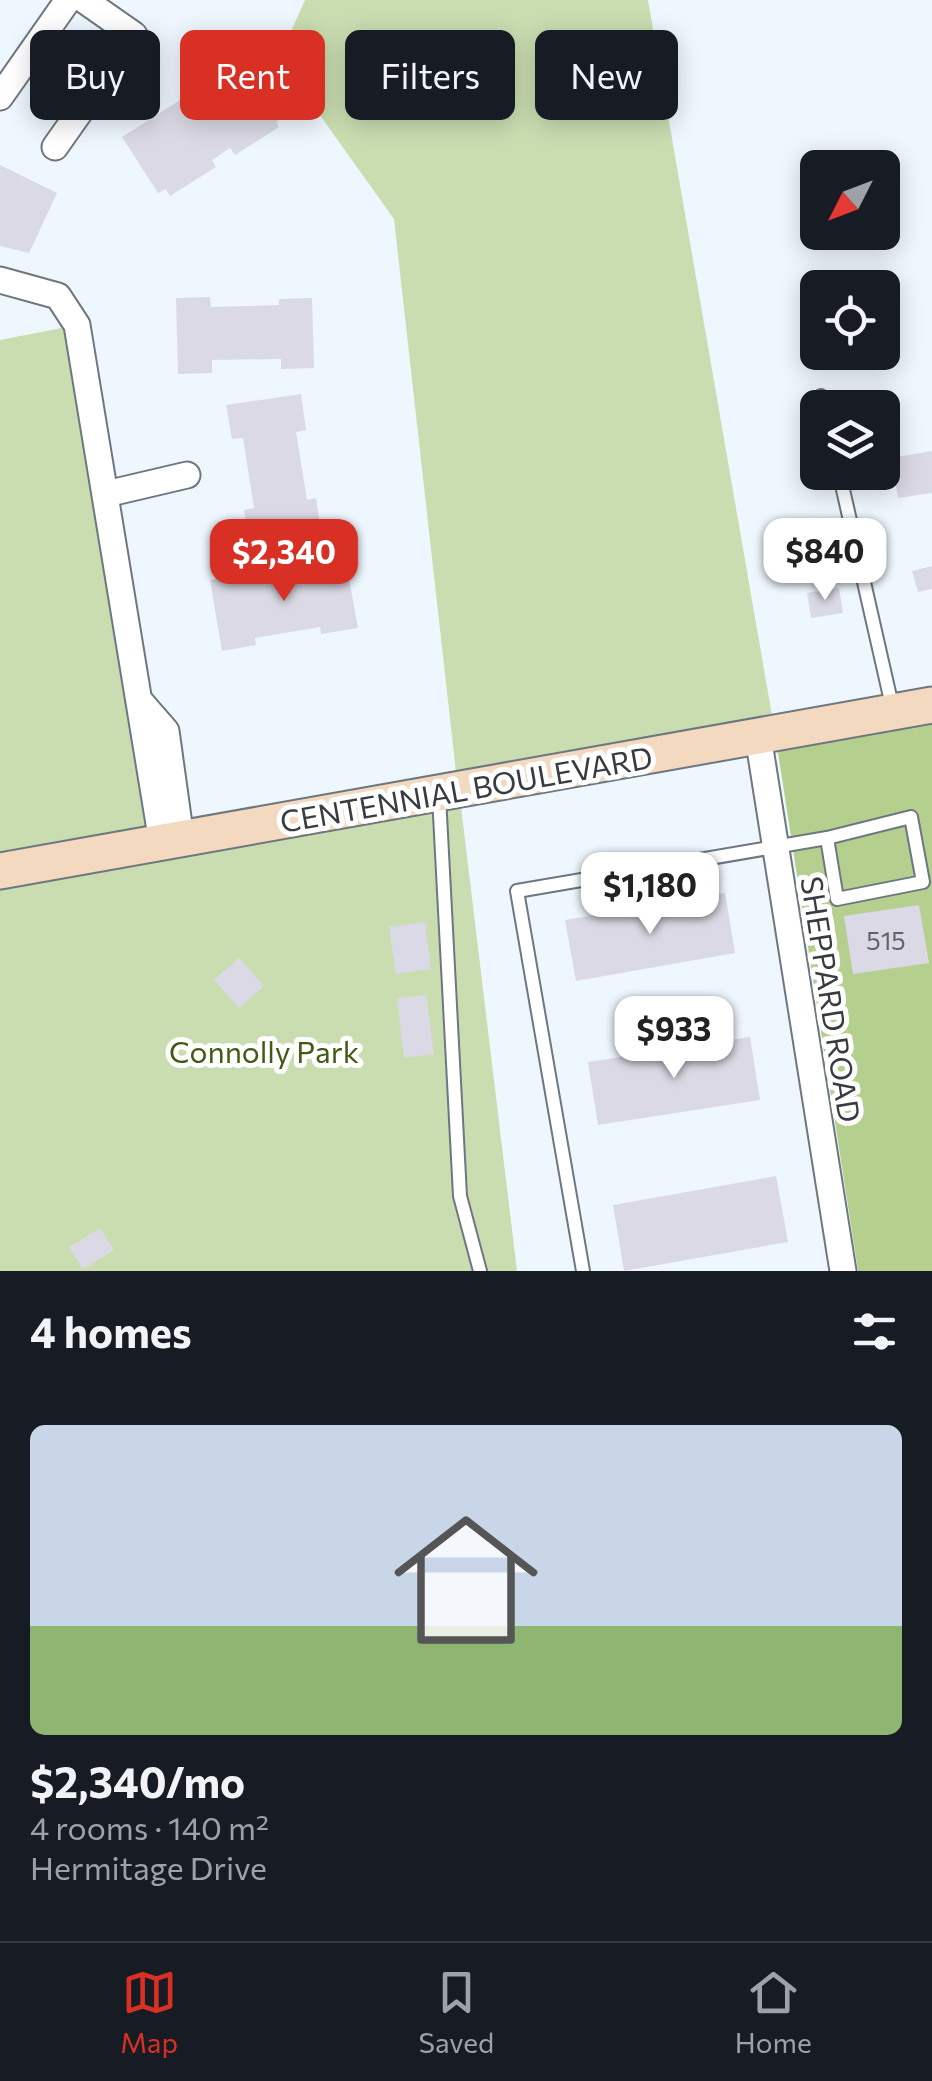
<!DOCTYPE html>
<html lang="en">
<head>
<meta charset="utf-8">
<style>
	:root { --surface:#171b24; --page:#20242c; --text:#f1f3f6; --muted:#9ea1a6; --line:#363941; --accent:#d93025 }
	body { margin:0; font-family:Commissioner,sans-serif; background:var(--page); color:var(--text); height:100vh; display:flex; flex-direction:column; font-size:38px; white-space:nowrap }
	* { box-sizing:border-box; margin:0 }
	p { font-size:32px; color:var(--muted) }
	.icon { flex:none; width:55px; height:55px; fill:none; stroke:currentColor; stroke-width:2; stroke-linecap:round; stroke-linejoin:round }
	.map { position:relative; height:1271px; overflow:hidden }
	.sheet { display:flex; flex-direction:column; background:var(--surface); flex:1 }
	.sheet>* { flex:none }
	.banner { position:absolute; left:30px; top:30px; width:872px; height:90px; display:flex; gap:20px }
	.needle { width:65px; rotate:228deg }
	.tools { position:absolute; left:800px; top:150px; display:grid; gap:20px }
	.tools a { display:grid; place-items:center; width:100px; height:100px; border-radius:15px; background:var(--surface); box-shadow:0 5px 25px #0003; font-size:50px }
	.price { position:absolute; translate:-50% -85px; padding:0 22px; border-radius:20px; background:#fff; color:#222; font-size:32px; line-height:65px; filter:drop-shadow(0 2px 5px #0008) }
	.price::after { content:''; position:absolute; left:50%; top:60px; width:30px; height:22px; margin-left:-15px; background:inherit; clip-path:polygon(0 0,100% 0,50% 100%) }
	.price.on { background:var(--accent); color:#fff }
	ul { padding:0; list-style:none }
	li { display:grid; align-content:center; gap:20px; height:530px; padding:0 30px }
	li span { display:grid; place-items:center; height:310px; border-radius:15px; color:#555 }
	li>.icon { margin-inline-start:auto }
	span .icon { width:180px; height:180px; fill:#fffc; stroke-width:1 }
	li b { font-size:42px }
	h2 { display:flex; justify-content:space-between; align-items:center; height:120px; padding:0 30px; font-size:42px }
	.pill { padding:0 35px; border-radius:15px; background:var(--surface); box-shadow:0 5px 25px #0003; font-size:35px; line-height:90px }
	.pill.on { background:var(--accent); color:#fff }
	.tabs { display:flex; justify-content:space-around; align-items:center; height:140px; border-top:2px solid var(--line); background:var(--surface); font-size:28px; color:var(--muted) }
	.tabs a { display:grid; justify-items:center; gap:5px }
	.tabs .on { color:var(--accent) }
	.map>svg:first-child { display:block }
</style>
</head>
<body>
<div class="map">
<svg width="932" height="1271" viewBox="0 0 932 1271">
	<rect width="100%" height="100%" fill="#eff7fe"/>
	<polygon fill="#caddb1" points="305,0 648,0 775,733 459,790 517,1271 0,1271 0,340 77,325 162,842 458,790 394,219 279,58"/>
	<polygon fill="#b5d08e" points="932,706 932,1271 858,1271 775,733"/>
	<g fill="#dbd9e5">
		<polygon points="251,55 288,114 276,122 279,127 235,155 230,148 212,160 216,167 170,196 166,189 158,193 122,137"/>
		<polygon points="0,165 57,193 29,253 0,246"/>
		<polygon points="210,297 211,307 279,305 279,299 312,298 314,368 281,369 281,359 212,360 212,373 178,374 176,298"/>
		<polygon points="301,394 306,430 296,432 307,500 316,498 321,531 249,542 244,510 254,508 243,438 232,439 226,405"/>
		<polygon points="932,451 932,493 898,498 891,458"/>
		<polygon points="345,557 358,628 321,634 320,627 255,638 256,645 222,651 210,580 244,574 245,582 313,570 311,563"/>
		<polygon points="932,566 932,589 918,592 912,571"/>
		<polygon points="839,588 843,613 811,618 807,593"/>
		<polygon points="725,893 735,953 576,981 565,920"/>
		<polygon points="919,905 929,963 853,974 844,916"/>
		<polygon points="425,922 431,969 396,974 389,927"/>
		<polygon points="239,958 264,986 239,1008 214,980"/>
		<polygon points="426,995 434,1054 404,1058 397,998"/>
		<polygon points="750,1037 760,1100 598,1125 588,1062"/>
		<polygon points="776,1176 788,1242 624,1271 613,1205"/>
		<polygon points="100,1228 114,1250 83,1269 69,1247"/>
	</g>
	<g fill="none" stroke-linecap="round" stroke-linejoin="round">
		<g stroke="#6e777f" stroke-width="16">
			<g id="lane">
				<polyline points="821,396 824,408"/>
				<polyline points="839,472 893,710"/>
				<polyline points="439,796 460,1196 480,1271"/>
				<polygon points="911,817 923,882 837,899 827,838"/>
				<polyline points="583,1271 517,891 827,838"/>
			</g>
		</g>
		<g stroke="#6e777f" stroke-width="29">
			<g id="street">
				<polyline points="0,97 68,0"/>
				<polyline points="55,147 134,35 84,0"/>
				<polyline points="0,280 58,296 77,325 162,842"/>
				<polyline points="106,494 187,475"/>
				<polyline points="139,700 166,731 181,839"/>
				<polyline points="758,736 843,1271"/>
			</g>
		</g>
		<g stroke="#6e777f" stroke-width="39">
			<polyline id="secondary" points="0,871 932,705"/>
		</g>
		<use href="#lane" stroke="#fff" stroke-width="12"/>
		<use href="#street" stroke="#fff" stroke-width="25"/>
		<use href="#secondary" stroke="#f2d9c0" stroke-width="35"/>
	</g>
	<g text-anchor="middle" dominant-baseline="central" stroke-width="10" stroke-linejoin="round" paint-order="stroke">
		<g font-size="25" fill="#616268">
			<text x="886" y="940">515</text>
		</g>
		<g font-size="30" fill="#383b3f" stroke="#fff">
			<text transform="translate(466 788) rotate(-10)">CENTENNIAL BOULEVARD</text>
			<text transform="translate(832 999) rotate(81)">SHEPPARD ROAD</text>
		</g>
		<g font-size="30" fill="#435a14" stroke="#fff">
			<text x="264" y="1050">Connolly Park</text>
		</g>
	</g>
</svg>
<div class="tools">
<a><svg class="needle" viewBox="-14 -14 28 28"><path d="M0-13l5 13h-10z" fill="#e53935"/><path d="M0 13l5-13h-10z" fill="#9ea1a6"/></svg></a>
<a><svg class="icon" aria-label="locate" viewBox="0 0 24 24"><circle cx="12" cy="12" r="6"/><path d="M12 2v4M12 18v4M2 12h4M18 12h4"/></svg></a>
<a><svg class="icon" aria-label="layers" viewBox="0 0 24 24"><path d="M12 4l9 5-9 5-9-5zM3 14l9 5 9-5"/></svg></a>
</div>
<b class="price" style="left:825px;top:603px">$840</b>
<b class="price on" style="left:284px;top:604px">$2,340</b>
<b class="price" style="left:650px;top:937px">$1,180</b>
<b class="price" style="left:674px;top:1081px">$933</b>
<div class="banner">
<a class="pill">Buy</a>
<a class="pill on">Rent</a>
<a class="pill">Filters</a>
<a class="pill">New</a>
</div>
</div>
<section class="sheet">
<h2>4 homes<svg class="icon" aria-label="filters" viewBox="0 0 24 24"><path d="M4 7h16M4 17h16"/><circle cx="9" cy="7" r="2"/><circle cx="15" cy="17" r="2"/></svg></h2>
<ul>
<li><span style="background:linear-gradient(#c9d6e8 65%,#8fb573 0)"><svg class="icon" aria-label="home" viewBox="0 0 24 24"><path d="M3 11l9-7 9 7M6 9v11h12V9"/></svg></span><div><b>$2,340/mo</b><p>4 rooms · 140 m²</p><p>Hermitage Drive</p></div></li>
</ul>
</section>
<nav class="tabs">
<a class="on"><svg class="icon" aria-label="map" viewBox="0 0 24 24"><path d="M3 6l6-2 6 2 6-2v14l-6 2-6-2-6 2zM9 4v14M15 6v14"/></svg>Map</a>
<a><svg class="icon" aria-label="saved" viewBox="0 0 24 24"><path d="M7 4h10v16l-5-4-5 4z"/></svg>Saved</a>
<a><svg class="icon" aria-label="home" viewBox="0 0 24 24"><path d="M3 11l9-7 9 7M6 9v11h12V9"/></svg>Home</a>
</nav>
</body>
</html>
